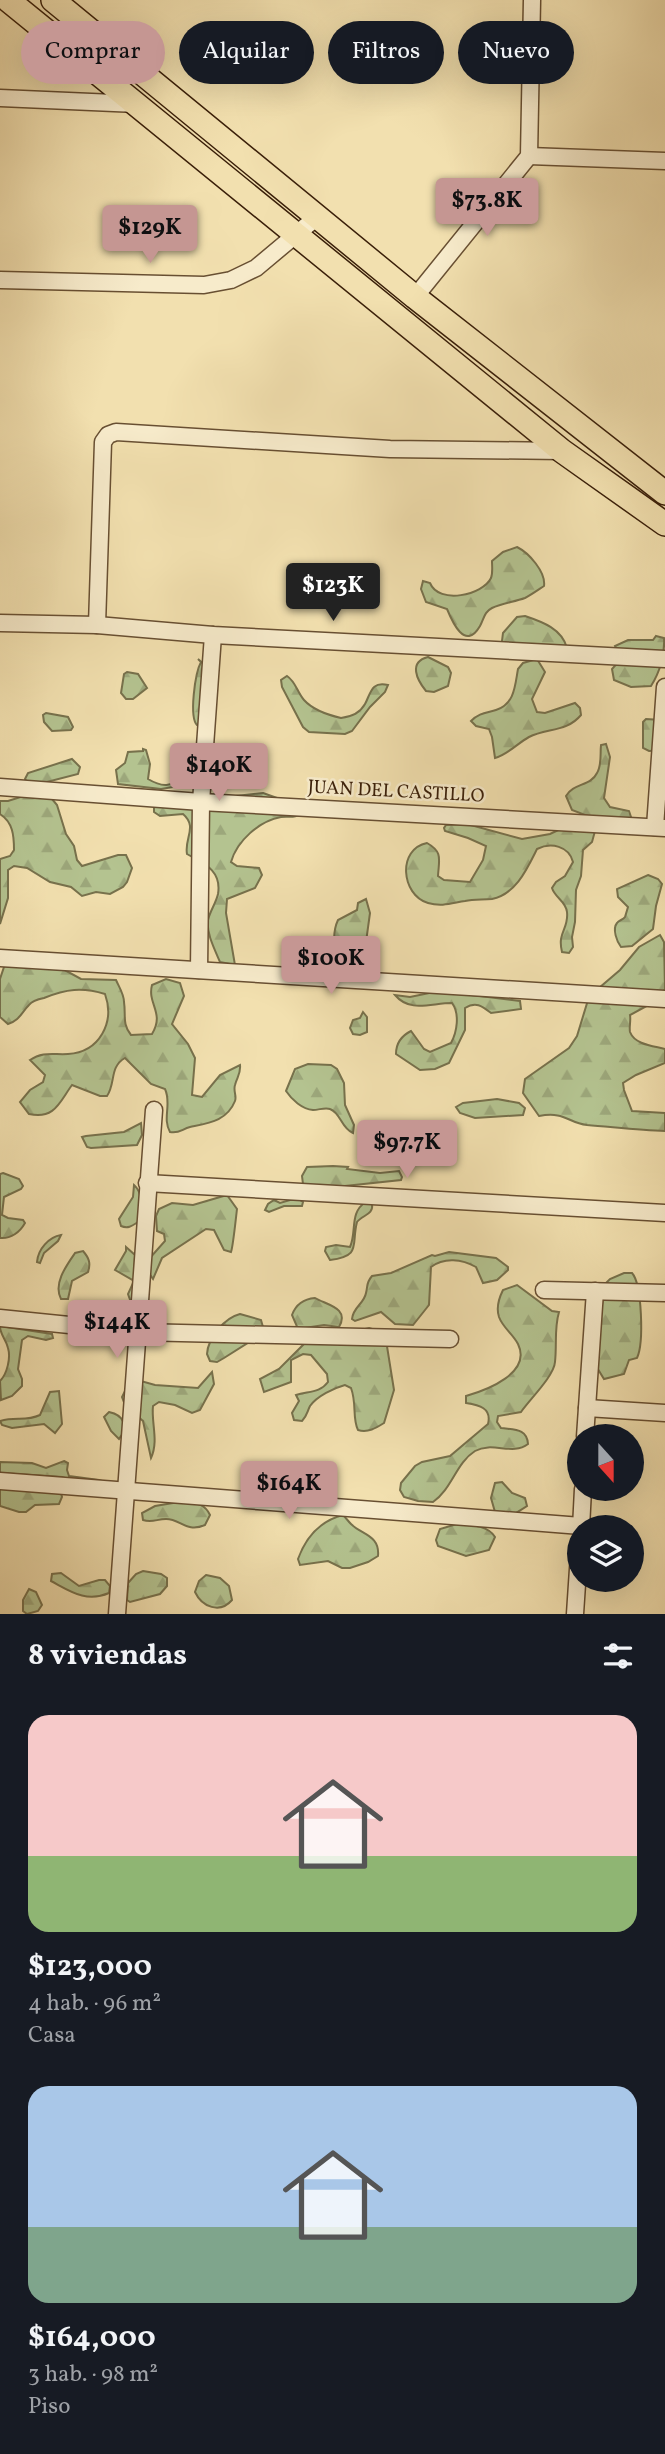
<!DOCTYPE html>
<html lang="es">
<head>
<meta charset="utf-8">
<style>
	:root { --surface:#171b24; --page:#242831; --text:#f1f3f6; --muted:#9ea1a6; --accent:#c59692 }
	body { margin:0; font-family:Vollkorn,serif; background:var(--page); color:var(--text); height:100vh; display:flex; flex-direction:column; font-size:26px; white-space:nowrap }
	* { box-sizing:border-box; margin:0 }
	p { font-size:23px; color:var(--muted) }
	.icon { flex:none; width:38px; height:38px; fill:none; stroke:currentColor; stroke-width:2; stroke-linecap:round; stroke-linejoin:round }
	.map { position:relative; height:1614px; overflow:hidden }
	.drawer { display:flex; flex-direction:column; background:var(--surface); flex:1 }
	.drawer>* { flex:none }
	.banner { position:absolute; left:21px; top:21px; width:623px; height:63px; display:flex; gap:14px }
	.needle { width:46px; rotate:159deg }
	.buttons { position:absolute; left:567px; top:1424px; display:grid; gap:14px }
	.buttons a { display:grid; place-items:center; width:77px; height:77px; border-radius:50%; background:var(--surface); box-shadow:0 7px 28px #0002; font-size:35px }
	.price { position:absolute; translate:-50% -60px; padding:0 16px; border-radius:7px; background:var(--accent); color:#111; font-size:23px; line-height:46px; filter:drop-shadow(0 2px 4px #0008) }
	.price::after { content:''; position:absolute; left:50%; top:42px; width:21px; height:16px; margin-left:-10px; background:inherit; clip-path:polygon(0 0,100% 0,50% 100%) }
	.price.current { background:#222; color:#fff }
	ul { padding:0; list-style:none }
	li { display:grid; align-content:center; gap:14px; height:371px; padding:0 28px }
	li span { display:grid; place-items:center; height:217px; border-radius:21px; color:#555 }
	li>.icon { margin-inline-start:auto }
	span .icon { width:126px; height:126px; fill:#fffc; stroke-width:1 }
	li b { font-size:30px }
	h2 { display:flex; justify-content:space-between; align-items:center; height:84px; padding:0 28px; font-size:30px }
	.tag { padding:0 24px; border-radius:32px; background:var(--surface); box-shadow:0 7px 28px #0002; font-size:24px; line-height:63px }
	.tag.current { background:var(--accent); color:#111 }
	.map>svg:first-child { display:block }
</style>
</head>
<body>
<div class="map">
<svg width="665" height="1614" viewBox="0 0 665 1614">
	<defs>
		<pattern id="forest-firs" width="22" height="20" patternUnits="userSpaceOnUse" patternTransform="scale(1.75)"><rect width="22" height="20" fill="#b4c390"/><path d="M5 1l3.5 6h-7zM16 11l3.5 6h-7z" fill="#9ca77b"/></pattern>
	</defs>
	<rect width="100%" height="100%" fill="#f2e0af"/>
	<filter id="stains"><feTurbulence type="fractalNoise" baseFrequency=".00286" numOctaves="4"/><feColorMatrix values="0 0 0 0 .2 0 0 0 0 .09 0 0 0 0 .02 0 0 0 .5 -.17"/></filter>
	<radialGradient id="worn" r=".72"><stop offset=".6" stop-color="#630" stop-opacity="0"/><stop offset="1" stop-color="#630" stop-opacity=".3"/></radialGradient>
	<g fill="url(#forest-firs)" stroke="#77714c" stroke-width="2">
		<path d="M 517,547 C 529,553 546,572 544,586 C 538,590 531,595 525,598 C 514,602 502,603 492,608 C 484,612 484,619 480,626 C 465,652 452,621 447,609 L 426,602 L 421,589 L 423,581 L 430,583 C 439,605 483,595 491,578 C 493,573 492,567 492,561 L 503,552 Z"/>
		<path d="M 525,616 C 543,622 562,629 567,648 L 504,644 L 502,641 L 503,633 L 517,617 Z"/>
		<path d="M 656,636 L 664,638 C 665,654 660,672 651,686 L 631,687 L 614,680 L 612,669 L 621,659 L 615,646 L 628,640 L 653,640 Z"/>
		<path d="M 428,657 L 448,667 L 451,673 L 448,686 L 434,692 L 426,691 C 417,680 408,662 428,657 Z"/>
		<path d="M 198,659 L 206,666 L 201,725 L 197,725 C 189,717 195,673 201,662 Z"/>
		<path d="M 537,659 L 545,672 L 532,699 L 537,712 L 545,713 L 575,703 L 580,708 L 581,715 C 567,732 547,728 529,737 C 518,743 507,755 495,758 L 492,737 L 489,729 L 476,726 L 471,721 C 479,713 486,713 496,710 C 515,704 515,685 518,669 L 523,663 Z"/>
		<polygon points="127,672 138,674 147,688 133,699 126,699 121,693 124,674"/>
		<path d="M 287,676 C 296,682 297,692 304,700 C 313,710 328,715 341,718 C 350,717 360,713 365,704 C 371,693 371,681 388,685 L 385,692 L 370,707 L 352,731 L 345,734 L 309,732 L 303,727 L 282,687 L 281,680 Z"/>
		<polygon points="46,713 68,717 73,727 71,730 52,731 44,722 43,715"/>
		<polygon points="646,719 661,720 665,750 649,751 643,748 643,722"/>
		<path d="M 606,744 L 610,757 L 604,798 L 610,807 L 629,811 L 631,817 L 630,820 L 595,831 L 592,842 L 583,850 L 581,876 L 576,890 L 575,922 L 572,937 L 573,947 L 569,953 L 562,952 C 557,932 569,929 567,912 C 566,901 555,898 552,888 L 556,882 L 565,876 L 573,862 C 569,846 551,842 537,849 C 527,869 516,894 492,899 C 483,900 474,899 465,901 C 452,903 442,907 428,903 C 401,895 397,849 427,843 C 443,852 439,859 438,876 L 444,880 L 470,882 L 483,860 L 486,846 L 468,838 L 445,831 L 444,828 L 446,825 L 467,824 L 522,839 L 550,834 L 588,816 L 572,810 L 566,796 C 573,783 591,786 597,773 C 602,765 600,754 601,745 Z"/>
		<path d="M 143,749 L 146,750 L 150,764 L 148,779 C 173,794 176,777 196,769 L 203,782 L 161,789 L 118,784 L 116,770 L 125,763 L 128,752 L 143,751 Z"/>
		<polygon points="72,759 80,767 78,774 39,784 27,782 25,779 28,773"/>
		<path d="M 263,793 L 277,798 L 303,812 C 295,819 290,816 281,817 C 259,821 237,841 231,862 L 237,866 L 259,868 L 262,875 L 255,888 L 227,899 L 226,913 L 235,965 L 220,962 C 215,950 206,933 208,920 C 210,911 216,903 218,894 C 222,870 203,863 187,854 C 184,838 198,827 183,814 L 160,816 L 154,812 L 154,805 Z"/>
		<path d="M 30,794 L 52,799 L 57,805 L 66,834 L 74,846 L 77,860 L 82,866 L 118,855 L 126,855 L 132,868 L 127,882 L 123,887 L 110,894 L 96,892 L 82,896 L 71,887 L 50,882 L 27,868 L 14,866 L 8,870 L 8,898 L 0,924 L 0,859 L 10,856 L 14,850 C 14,836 13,822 0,814 L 0,801 L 8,801 Z"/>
		<path d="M 648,875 L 658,879 L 662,884 L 656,906 L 653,929 L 632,946 L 621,947 C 617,942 612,929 617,923 C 619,920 623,920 625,917 L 628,907 L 618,897 L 617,889 Z"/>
		<path d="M 366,899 L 370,913 L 366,942 L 369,964 C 337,984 328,941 338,920 L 357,910 L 358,903 Z"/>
		<path d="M 660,935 L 664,942 L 665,989 L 656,1001 L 630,1015 C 631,1021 629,1027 630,1032 C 635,1045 654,1046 665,1049 L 665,1063 L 636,1075 L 623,1083 L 624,1090 L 632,1111 L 665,1113 L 665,1131 C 639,1130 613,1127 587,1125 C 568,1123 565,1111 539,1116 L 523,1093 L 525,1079 L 569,1048 L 577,1036 L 588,1000 L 592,994 L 620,970 L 639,947 Z"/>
		<path d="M 5,964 L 61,968 L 81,979 L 116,980 C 119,987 124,994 124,1002 C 126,1015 122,1024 131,1035 L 152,1034 C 165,1013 147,1004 152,985 L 166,979 L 180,983 L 184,996 L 172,1024 L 188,1044 L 195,1058 L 192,1095 L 202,1097 L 220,1075 L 240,1065 C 241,1074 237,1077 235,1085 C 233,1091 237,1096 235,1101 C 227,1121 209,1123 190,1127 C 182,1129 179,1134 170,1132 C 162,1118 172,1104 165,1089 L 151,1084 L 125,1058 C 109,1067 116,1083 107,1096 L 100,1096 L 72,1085 C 60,1101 55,1120 29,1114 L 20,1102 L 30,1090 L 43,1082 L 45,1075 L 30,1060 C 43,1051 54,1055 68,1054 C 100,1052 115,1022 105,994 C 82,987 66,989 44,998 C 39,999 32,1001 29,1005 C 21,1013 20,1020 8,1024 L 0,1017 L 0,979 Z"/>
		<path d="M 439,991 L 520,1001 L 521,1009 L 491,1013 C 482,1006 476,1001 465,1008 L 465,1030 L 449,1063 L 435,1069 L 420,1070 L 396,1054 C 396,1043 401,1036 411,1031 L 424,1049 L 430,1052 L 451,1043 C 457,1032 460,1014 452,1003 C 431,1003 410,1013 395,995 L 410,997 Z"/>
		<polygon points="363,1012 367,1017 367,1032 360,1035 353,1034 350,1028 353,1020 360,1018"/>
		<path d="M 308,1064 L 331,1065 L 337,1069 L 344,1083 L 345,1105 L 354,1125 L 353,1133 C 341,1128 341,1113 330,1109 C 325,1107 319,1110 313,1110 C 302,1109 292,1100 286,1091 L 295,1069 Z"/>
		<polygon points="497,1099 519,1103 525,1108 523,1115 475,1118 460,1113 456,1107 463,1103"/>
		<polygon points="141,1123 142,1135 137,1145 91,1148 87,1147 82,1137 86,1136 124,1132"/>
		<polygon points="333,1166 348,1167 347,1169 380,1173 399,1171 402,1177 401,1180 326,1188 303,1184 302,1176 307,1167"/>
		<path d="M 3,1173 L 19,1179 L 23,1186 L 21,1189 L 4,1197 L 2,1215 L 8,1218 L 23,1220 L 25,1223 C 20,1232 11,1239 0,1238 L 0,1174 Z"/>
		<path d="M 134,1185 C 145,1195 140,1209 138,1222 C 132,1226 128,1229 121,1226 L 119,1219 L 133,1197 Z"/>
		<path d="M 227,1195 L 237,1209 C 236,1217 233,1247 231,1252 L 224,1250 L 214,1230 L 206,1229 L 162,1258 L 153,1279 L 149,1273 L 149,1259 L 165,1241 L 164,1234 L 157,1231 L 156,1216 L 159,1209 L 172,1203 L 193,1205 Z"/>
		<polygon points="297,1198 303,1202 302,1206 284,1206 269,1212 265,1210 268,1204 274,1200 280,1203"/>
		<path d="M 366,1202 L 372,1204 C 374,1215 362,1215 357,1222 C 351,1245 362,1256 330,1260 L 325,1251 L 326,1247 L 336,1245 L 350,1247 C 357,1232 349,1212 366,1202 Z"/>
		<path d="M 61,1235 L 58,1241 L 44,1253 L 40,1263 L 37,1262 C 38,1249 49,1237 61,1235 Z"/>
		<polygon points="126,1247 135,1255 133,1308 128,1294 134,1281 115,1270 126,1251"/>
		<path d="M 83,1251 C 89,1258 91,1263 88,1272 L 72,1281 L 68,1299 L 61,1299 C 53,1284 66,1266 75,1253 Z"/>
		<path d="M 449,1252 L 496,1258 L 508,1267 L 508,1270 L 497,1280 L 483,1283 L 476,1267 C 462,1259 444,1257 431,1267 L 429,1305 L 413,1325 L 395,1324 L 381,1312 L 355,1321 L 352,1319 C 353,1307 364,1304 366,1293 C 368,1285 366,1283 372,1276 L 391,1273 L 432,1255 L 435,1256 Z"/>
		<path d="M 624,1273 L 632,1273 C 642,1284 644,1343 637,1358 L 629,1360 L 624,1374 L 604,1379 L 596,1366 L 604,1285 L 610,1279 Z"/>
		<path d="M 517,1285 L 552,1311 L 559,1312 C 554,1329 557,1344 555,1362 C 554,1376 530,1399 521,1412 L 498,1416 L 497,1422 L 501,1428 C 514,1430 527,1428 528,1444 C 512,1456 493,1441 475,1451 C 456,1463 452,1489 433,1502 L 418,1501 L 404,1497 L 400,1490 L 401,1483 L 415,1466 L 422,1462 L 450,1456 L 488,1424 C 492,1408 479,1405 466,1403 L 466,1396 C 487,1390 532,1373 518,1344 C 513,1334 503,1328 499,1317 C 496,1308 499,1298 503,1290 Z"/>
		<path d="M 315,1298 C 327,1305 350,1308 339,1327 L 324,1325 L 298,1329 L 292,1315 C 296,1304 303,1299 315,1298 Z"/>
		<path d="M 240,1314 L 261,1320 L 263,1327 L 262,1334 L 224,1358 L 217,1362 L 210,1361 L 207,1354 C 208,1338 224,1318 240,1314 Z"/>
		<path d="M 0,1326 L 52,1334 L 53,1338 L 46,1340 L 28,1336 L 22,1340 L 18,1369 L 22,1379 L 22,1386 L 12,1396 L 1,1400 L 0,1381 C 7,1374 11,1358 8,1348 C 6,1339 0,1335 0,1326 Z"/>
		<path d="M 369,1328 L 382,1332 L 386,1340 L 394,1390 L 384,1423 C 376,1428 368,1433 358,1430 C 352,1418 357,1404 351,1388 L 345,1385 C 334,1388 317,1396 310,1406 C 307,1412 307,1416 302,1421 L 294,1420 L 292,1413 L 299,1401 L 296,1395 C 308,1391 320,1393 328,1382 L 327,1374 L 311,1355 L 303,1354 L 291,1360 L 291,1382 L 264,1392 L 260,1379 L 279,1369 L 305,1343 Z"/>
		<path d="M 212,1372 L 214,1384 L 200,1410 L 192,1413 L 175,1405 L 159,1402 L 153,1406 C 151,1422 159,1441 151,1458 L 143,1421 L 125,1405 L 122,1397 L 127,1387 L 141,1381 L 155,1385 L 198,1388 Z"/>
		<path d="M 59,1391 L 62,1424 L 55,1433 L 44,1424 L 12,1428 L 2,1425 L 0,1421 C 16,1416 25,1422 40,1415 L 50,1392 Z"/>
		<path d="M 109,1412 C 124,1415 129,1427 119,1439 L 111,1431 L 104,1417 Z"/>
		<polygon points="64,1461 68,1463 67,1470 69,1476 99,1480 102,1481 103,1484 77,1482 62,1477 0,1473 0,1462 32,1463 46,1468"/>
		<polygon points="502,1482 512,1493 525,1498 527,1506 508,1518 495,1512 491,1498 495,1483"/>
		<polygon points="0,1486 61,1493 62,1497 59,1504 35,1505 26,1512 19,1512 0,1506"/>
		<path d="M 185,1501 C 197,1503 205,1504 210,1515 L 205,1525 C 186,1533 181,1519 166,1519 C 157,1519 152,1523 143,1520 L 142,1513 L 155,1506 Z"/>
		<path d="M 343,1515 C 346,1518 348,1521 351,1524 C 362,1535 380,1535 378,1556 L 368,1562 L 350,1568 L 342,1568 L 328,1561 L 300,1565 L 298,1559 C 306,1537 320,1521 343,1515 Z"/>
		<path d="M 457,1524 C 470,1525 488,1525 495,1537 L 489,1550 L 466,1556 L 438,1546 L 436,1540 L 440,1529 Z"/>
		<polygon points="143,1571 161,1574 167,1578 167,1586 160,1594 130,1602 127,1600 128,1583 136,1574"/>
		<path d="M 61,1573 L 79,1586 L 99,1580 L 105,1580 L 110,1586 L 109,1593 C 86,1603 70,1591 51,1581 L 52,1574 Z"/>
		<path d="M 206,1575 L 220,1578 L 229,1586 L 232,1600 C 220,1614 202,1607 195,1592 L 199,1581 Z"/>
		<polygon points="29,1589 36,1592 42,1605 38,1611 27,1614 23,1611 23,1600"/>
	</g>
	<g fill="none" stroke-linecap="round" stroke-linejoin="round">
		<g stroke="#684f32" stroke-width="19">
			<g id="minor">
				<polyline points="0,98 137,104"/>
				<polyline points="529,156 665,161"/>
				<polyline points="0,280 204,285 231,280 256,268 317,217"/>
				<polyline points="415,297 529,156 532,0"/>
				<polyline points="0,623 97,625 213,635 665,659"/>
				<polyline points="97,625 103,442 108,435 116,432 390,449 562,451"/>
				<polyline points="0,787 201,802 665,828"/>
				<polyline points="655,827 665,687"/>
				<polyline points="0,958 665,999"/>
				<polyline points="199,970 201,802 213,635"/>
				<polyline points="147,1183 665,1213"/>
				<polyline points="544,1290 665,1293"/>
				<polyline points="0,1318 138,1332 450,1339"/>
				<polyline points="587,1408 665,1413"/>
				<polyline points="585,1437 595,1291"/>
				<polyline points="0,1481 581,1526"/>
				<polyline points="581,1528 583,1489"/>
				<polyline points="117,1614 154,1110"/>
				<polyline points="575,1614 579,1554"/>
			</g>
		</g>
		<g stroke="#3a1f09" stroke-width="26">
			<g id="highway">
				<polyline points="8,0 562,451 665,524"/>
				<polyline points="53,0 415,297 665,493"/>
			</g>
		</g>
		<use href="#minor" stroke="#f7ebcb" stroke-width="16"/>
		<use href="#highway" stroke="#f2e0af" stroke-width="23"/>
	</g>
	<g text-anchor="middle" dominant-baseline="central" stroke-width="5" stroke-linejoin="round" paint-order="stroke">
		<g font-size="19" fill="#3a1f09" stroke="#f7ebcb">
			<text transform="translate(396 792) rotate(3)">JUAN DEL CASTILLO</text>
		</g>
	</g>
	<rect width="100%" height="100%" filter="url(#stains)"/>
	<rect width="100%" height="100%" fill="url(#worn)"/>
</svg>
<div class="buttons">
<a><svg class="needle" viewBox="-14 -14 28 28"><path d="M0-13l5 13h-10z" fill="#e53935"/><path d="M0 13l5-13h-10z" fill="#9ea1a6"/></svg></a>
<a><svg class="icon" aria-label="layers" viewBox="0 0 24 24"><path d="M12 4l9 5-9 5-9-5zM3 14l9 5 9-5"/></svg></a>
</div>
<b class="price" style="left:487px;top:238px">$73.8K</b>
<b class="price" style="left:150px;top:265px">$129K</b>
<b class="price current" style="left:333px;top:623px">$123K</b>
<b class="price" style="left:219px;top:803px">$140K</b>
<b class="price" style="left:331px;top:996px">$100K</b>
<b class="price" style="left:407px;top:1180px">$97.7K</b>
<b class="price" style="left:117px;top:1360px">$144K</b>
<b class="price" style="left:289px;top:1521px">$164K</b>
<div class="banner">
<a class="tag current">Comprar</a>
<a class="tag">Alquilar</a>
<a class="tag">Filtros</a>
<a class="tag">Nuevo</a>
</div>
</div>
<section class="drawer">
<h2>8 viviendas<svg class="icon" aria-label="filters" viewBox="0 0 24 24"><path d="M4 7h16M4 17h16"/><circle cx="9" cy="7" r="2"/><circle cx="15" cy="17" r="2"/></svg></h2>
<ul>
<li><span style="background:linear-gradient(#f6c9c9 65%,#8fb573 0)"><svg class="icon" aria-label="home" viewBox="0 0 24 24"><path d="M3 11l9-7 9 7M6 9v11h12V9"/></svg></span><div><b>$123,000</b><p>4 hab. · 96 m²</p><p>Casa</p></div></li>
<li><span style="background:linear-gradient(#a9c7e8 65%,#7fa58c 0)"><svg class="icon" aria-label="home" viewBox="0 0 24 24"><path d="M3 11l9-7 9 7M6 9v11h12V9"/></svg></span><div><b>$164,000</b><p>3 hab. · 98 m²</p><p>Piso</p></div></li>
</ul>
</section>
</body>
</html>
